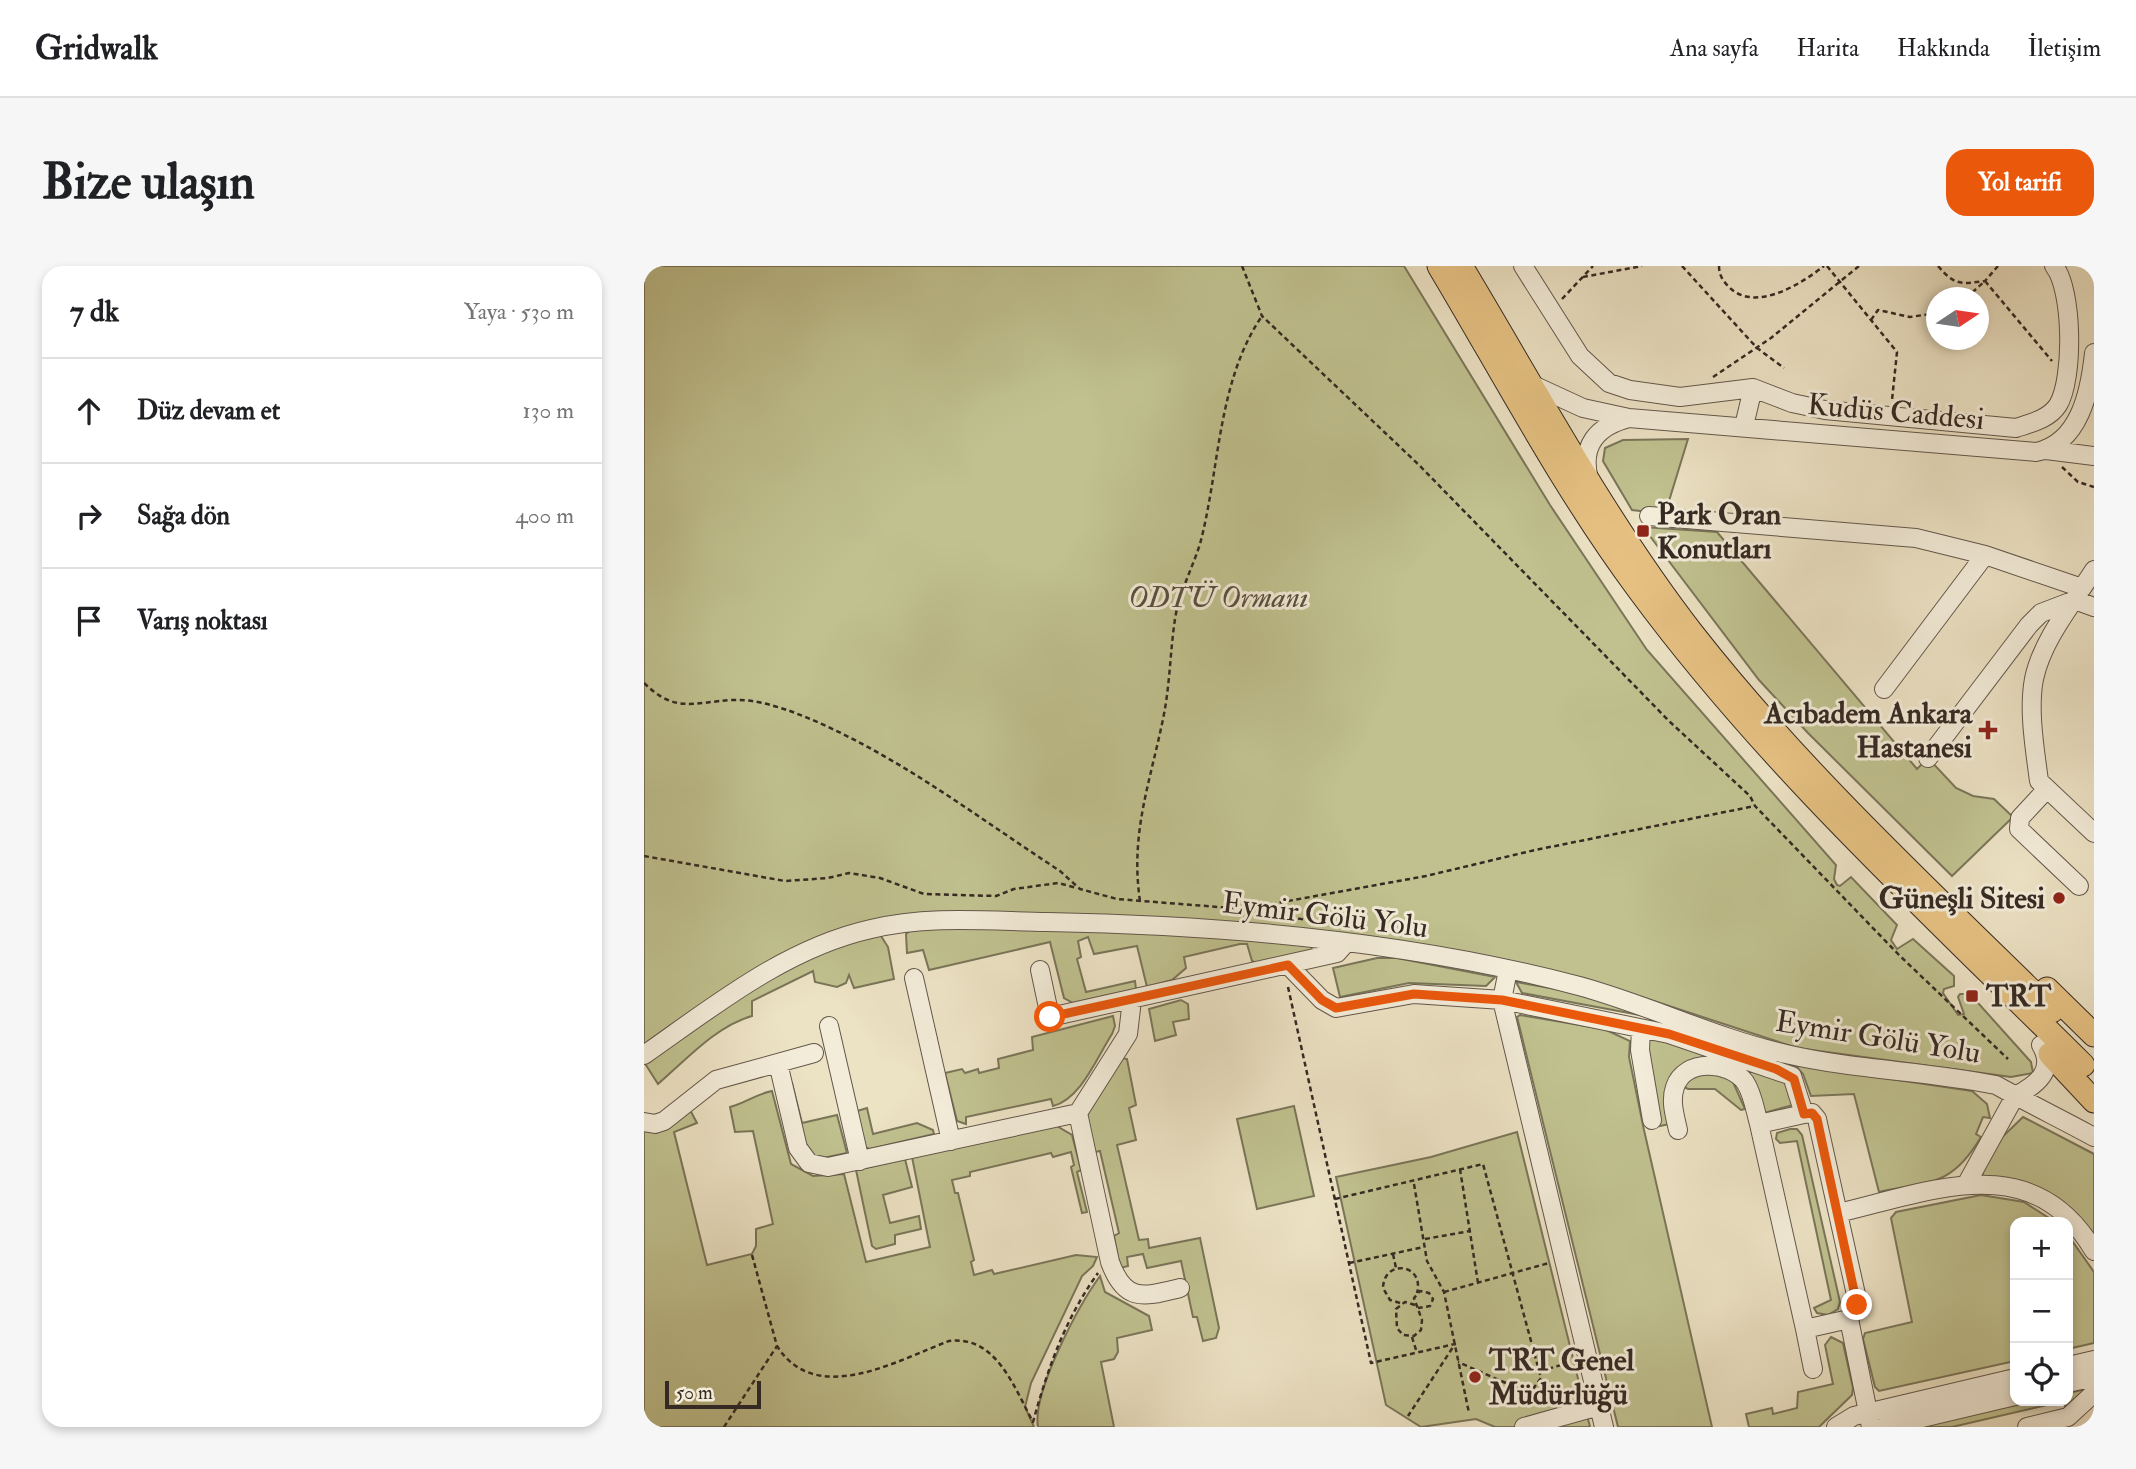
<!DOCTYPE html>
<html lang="tr">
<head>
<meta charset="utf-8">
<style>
	:root { --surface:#fff; --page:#f6f6f6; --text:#202124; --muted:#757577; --line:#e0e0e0; --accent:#ea580c }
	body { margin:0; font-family:"IM FELL Double Pica",serif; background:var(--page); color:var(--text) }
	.controls { position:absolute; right:21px; bottom:21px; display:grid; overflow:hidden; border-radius:14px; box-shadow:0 4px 10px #0003 }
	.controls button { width:63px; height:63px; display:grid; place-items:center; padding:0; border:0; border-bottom:2px solid var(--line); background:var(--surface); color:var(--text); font:35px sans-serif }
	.compass { position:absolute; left:1282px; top:21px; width:63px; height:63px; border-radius:50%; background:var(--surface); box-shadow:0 4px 10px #0003; rotate:77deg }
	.scale { position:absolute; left:21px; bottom:18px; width:96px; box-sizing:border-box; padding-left:7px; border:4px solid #352923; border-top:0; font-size:19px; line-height:24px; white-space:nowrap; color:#352923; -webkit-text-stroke:5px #f3ecd9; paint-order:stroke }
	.stop { position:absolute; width:21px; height:21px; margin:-16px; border:5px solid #ea580c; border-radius:50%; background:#fff }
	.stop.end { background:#ea580c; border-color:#fff; box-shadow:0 2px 7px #0008 }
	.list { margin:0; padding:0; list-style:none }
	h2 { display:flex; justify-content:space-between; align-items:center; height:91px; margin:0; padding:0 28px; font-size:30px }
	h2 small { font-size:23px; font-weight:400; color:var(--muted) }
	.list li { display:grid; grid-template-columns:46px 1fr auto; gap:21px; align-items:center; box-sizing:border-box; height:105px; padding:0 28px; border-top:2px solid var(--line) }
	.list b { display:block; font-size:26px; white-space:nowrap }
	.list em { font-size:23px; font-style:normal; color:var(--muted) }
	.icon { flex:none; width:38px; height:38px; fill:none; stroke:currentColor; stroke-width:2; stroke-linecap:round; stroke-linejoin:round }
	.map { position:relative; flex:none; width:1450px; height:1161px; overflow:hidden; border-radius:21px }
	header { display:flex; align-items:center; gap:42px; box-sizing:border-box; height:98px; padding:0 35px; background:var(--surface); border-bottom:2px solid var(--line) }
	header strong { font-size:33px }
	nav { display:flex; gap:38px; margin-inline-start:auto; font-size:24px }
	.intro { display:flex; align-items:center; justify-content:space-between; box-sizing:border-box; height:168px; padding:0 42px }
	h1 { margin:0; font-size:49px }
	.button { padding:18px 32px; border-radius:21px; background:var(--accent); color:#fff; font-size:24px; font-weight:700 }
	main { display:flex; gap:42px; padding:0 42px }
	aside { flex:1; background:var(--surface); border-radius:21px; box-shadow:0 4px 10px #0003 }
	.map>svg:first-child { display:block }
</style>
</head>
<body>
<header>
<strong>Gridwalk</strong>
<nav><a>Ana sayfa</a><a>Harita</a><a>Hakkında</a><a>İletişim</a></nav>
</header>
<div class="intro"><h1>Bize ulaşın</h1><a class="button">Yol tarifi</a></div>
<main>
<aside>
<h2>7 dk<small>Yaya · 530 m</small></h2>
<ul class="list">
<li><svg class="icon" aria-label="ahead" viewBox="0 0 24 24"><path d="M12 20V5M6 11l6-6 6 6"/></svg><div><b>Düz devam et</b></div><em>130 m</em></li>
<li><svg class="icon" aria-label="right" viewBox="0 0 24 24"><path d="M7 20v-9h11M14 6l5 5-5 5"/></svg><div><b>Sağa dön</b></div><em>400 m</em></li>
<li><svg class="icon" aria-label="arrive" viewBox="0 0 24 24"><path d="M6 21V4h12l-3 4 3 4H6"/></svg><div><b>Varış noktası</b></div></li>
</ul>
</aside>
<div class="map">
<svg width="1450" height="1161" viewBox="0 0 1450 1161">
	<rect width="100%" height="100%" fill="#ece2c4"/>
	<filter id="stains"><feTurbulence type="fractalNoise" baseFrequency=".00286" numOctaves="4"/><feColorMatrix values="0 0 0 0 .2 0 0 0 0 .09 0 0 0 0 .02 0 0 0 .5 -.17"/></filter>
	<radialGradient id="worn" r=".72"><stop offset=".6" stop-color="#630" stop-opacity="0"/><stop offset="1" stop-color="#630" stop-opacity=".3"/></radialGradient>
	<path fill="#c0c18f" stroke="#7a7559" stroke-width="2" d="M0,0h760l146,239 97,145 189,215 -2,14 3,6 3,1 11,-9 46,48 -6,15 6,9 16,-10 41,37v10l-10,3 -1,4 15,22 6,-1 -6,-17 2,-3h10l61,68 2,11 -22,4 -214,-29 -213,-70 -239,-34 -375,-24 -151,26 -175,109z
		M1044,173l-23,75 -33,-4 -29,-49 2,-13 18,-8z
		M999,261l74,5 200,237 11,-11 28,30 17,8 21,3 19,18 -61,59 -144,-143 -49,-53z
		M271,661l215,1 181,18 1,5 -55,12 -5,-2 -5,-17h-7l-56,13 2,11 -14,12 -25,7 -10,-41 -43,8 -6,-17 -10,4 3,16 -4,2 9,33 49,-11 1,8 -63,14 -9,-5 -14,-56 -121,28 -6,-20 -16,3 -1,-19z
		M227,667l10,3 7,11 6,32 -40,9 -5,-13 -3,8 -9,4 -22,-5 -2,-11 -61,30v15c-36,10 -66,44 -94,68l-14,-22c77,-54 137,-97 227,-129z
		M733,692h20l98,19 -9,9 -77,-3 -69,14 -7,-29z
		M872,716l68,12 77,25 -139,-26z
		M537,734l7,4 1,15 -16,3 3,13 -21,6 -6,-32z
		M876,749l84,14 26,12 -1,16 15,73 68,297h-94l-101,-410z
		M469,750l2,10 -3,8c-15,23 -31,65 -59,72l-2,-7 -85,18v7l-9,-3 -12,-48 17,-4 3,4 13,-4 1,4 20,-5 -1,-9 35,-9 -1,-13z
		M1012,770l130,42 7,27 -29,8 -14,-32 -63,-14 -17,57 -10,2 -10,-44 -2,-42z
		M478,792l5,1 9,46 -7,3 7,32 -19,5 22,95 9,-1 1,9 51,-10 19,90 -3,10 -13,3 -6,-24h-4l-12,-56 -34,7 -4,-14 -16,3 1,9 -8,2 -6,-32 5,-3 -19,-82 -5,1 -8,-37z
		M1151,799l177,26 15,13 3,14 -7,-1 -7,17 5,3c-30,50 -49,43 -102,55l-25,-98 -43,2 -8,-22z
		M1070,804l19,12 12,27 -4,1 -26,-21h-27l-6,-3 2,-6z
		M148,817l10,40 35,-8 10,38 -29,6 -13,-8 -18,-67z
		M128,825l19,73 22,12 31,-2 22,88 64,-15 -18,-90 143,-32 17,10 9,35 -4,2 10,40 -5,1 -11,-46 3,-2 -3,-13 -18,5 -2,-4 -81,19v4l-18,4 3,13h3l16,67 -3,2 3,13 18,-5 2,4 82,-19 21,2 -4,9 -11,10 -51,107 -6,24 9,20h-390v-298l44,-23 9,17 -23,9 33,133 45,-11 4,-8v-17l17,-5 -20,-93 -18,1 -5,-25c16,-4 26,-13 42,-16z
		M650,840l20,90 -57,13 -20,-90z
		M223,842l6,26 44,-11 16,7 1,4 -64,15 -9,-3 -7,-34z
		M1379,851l71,37v82l-26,-29 -86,-32 13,-31z
		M1146,863h7l5,6 38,167 -2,7 -10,6 -11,-2 -3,-5 17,-8 -34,-159 -17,2 -4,-4 1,-6z
		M873,866l73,295h-95l-19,-8 -55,8 -35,-22 -50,-228 95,-20z
		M261,893l7,28 -29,8 7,28 29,-7 2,13 -26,6v9l-19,5 -4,-3 -16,-76z
		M1337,929l43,7 31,20h-40v139l-136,30 -4,-4 -12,-48 2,-6 47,-11 -21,-104 5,-6z
		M1424,969l26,37v71l-26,6z
		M456,1010l5,16 44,24 3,14 -35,8 1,14 -4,7 -13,3 13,65h-76c-6,-35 41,-122 62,-151z
		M1187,1071l12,6 10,45 -1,7 -33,32h-70l-3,-13 26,-6 1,6 24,-6 1,-16 35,-8 -8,-39z
		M1442,1123l-19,24 -3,-12 -112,26h-36l117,-26h35v-8z"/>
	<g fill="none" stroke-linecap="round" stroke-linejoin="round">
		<defs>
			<path id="minor" d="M879,0l57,90 29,27 21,7 50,7 73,-9 39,15 33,7 191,18c15,-5 33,-9 42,-23 16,-26 15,-116 -4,-139
				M889,119l50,23 46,10 407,34c44,-9 54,-61 58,-99
				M1100,160l9,-38
				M1402,184l48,6
				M945,213c-9,-33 8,-53 40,-61
				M1005,250l267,22 69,17 97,33
				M1450,304c-21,33 -52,70 -60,109 -6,31 1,71 5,102l55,52
				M1240,423l101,-134
				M1284,492l101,-133 12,-12 34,-13 19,7
				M1402,524l-26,28 -1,11 60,57
				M644,699l34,35 14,8 78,-14 88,6 167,34 123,42 12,38 8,-1 5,6 40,180 -1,9 -7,11 22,108
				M396,704l10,47 287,-64 8,-9
				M864,704l-6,30 102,427
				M270,712l37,163
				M185,760l31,135
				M997,763l-1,21 12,70
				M0,789c70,-49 142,-107 227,-126 57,-14 117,-8 176,-7 174,3 363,19 532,64 70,19 136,52 207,68 69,16 141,17 210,31 32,18 65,34 98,52
				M134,797l20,85 11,15 19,4 250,-54 50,-79 4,-34
				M434,847l32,149c15,41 33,35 70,26
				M1160,848l-45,10 46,205 44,-10
				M0,856l11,2 9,-3 52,-41 98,-27
				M1034,864c-3,-14 -8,-29 -3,-43 10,-29 54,-26 70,-5 8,12 10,28 14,42
				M1323,917l48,-87c22,-11 41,-26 26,-51
				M1194,947c94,-22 195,-66 256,38
				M1161,1063l8,40
				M1424,1100l26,-6
				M1424,1117l26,-6
				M880,1161l75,-21
				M1192,1161l18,-11 161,-38
				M1240,1161l131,-31
				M1383,1161l41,-10 26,-24"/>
			<path id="major" d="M795,0c64,107 126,225 200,324 129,175 290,322 444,475
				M817,0c74,123 143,253 231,367 107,137 236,256 360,378
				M1403,723l47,46
				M1406,788l44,47"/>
		</defs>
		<use href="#minor" stroke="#63574b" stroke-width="20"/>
		<use href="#major" stroke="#352923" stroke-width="25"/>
		<path stroke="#352923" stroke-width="2.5" stroke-dasharray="5 3.5" stroke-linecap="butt" d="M598,0l20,50 157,149 250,256 81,75 5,10 144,149 109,104
			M1038,0l75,82 27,20
			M1075,0c0,8 3,14 9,20 26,28 73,-2 96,-20
			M1183,0l70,86 -5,48
			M1294,0c17,20 23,18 47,15l13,-15
			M939,11l59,-11
			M1322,32l19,-17 67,80
			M918,33l31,-33
			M1227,54l7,-10 32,7 27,-4
			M1069,111l58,-39 88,-72
			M1418,201l16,15 16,5
			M0,417c32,31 49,19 89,17 19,-1 39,5 57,11 97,36 184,104 270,160l20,18 37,10 127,10 182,-33 109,-26 220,-44
			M0,590l141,25 43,-3 21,-5 31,5 44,16 72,2 18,-7 44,-6 19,5
			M496,635c-10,-67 10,-118 23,-182 7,-33 7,-67 12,-100 4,-26 17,-50 25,-75 20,-75 17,-162 62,-228
			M604,643l69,13
			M644,721l83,376 84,-19 -47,72
			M816,903l18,114
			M770,918l13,77 17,31 25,121
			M691,933l148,-35 58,214 -8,11 -9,2 -66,-29
			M781,973l45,-8
			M749,988l3,14
			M108,989l25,91c39,62 121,14 172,-5 47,-6 65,46 84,81 15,-54 32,-103 65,-149
			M705,997l75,-16
			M800,1026l105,-29
			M756,1037l-10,-3 -7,-12c1,-30 42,-24 34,5
			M771,1039l-10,-3 -9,7 1,19 6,7 11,1 7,-6 1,-10 -8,-22 6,-7 9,2 4,6 -3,7 -12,2
			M768,1071l5,16
			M896,1105l32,-9
			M80,1161l53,-81"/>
		<use href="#minor" stroke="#f3ecd9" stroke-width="18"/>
		<use href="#major" stroke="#e6c182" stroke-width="23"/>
	</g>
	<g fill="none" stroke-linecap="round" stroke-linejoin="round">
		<path stroke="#ea580c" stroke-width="9" d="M406,751l238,-52 34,35 14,8 78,-14 88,6 167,34 107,35 18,10 10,35 8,-1 5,6 40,186"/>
	</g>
	<g fill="#8f2418" stroke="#f3ecd9" stroke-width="2.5">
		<rect x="992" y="258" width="14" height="14" rx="3.5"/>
		<path d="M1340.5 453.5h7v7h7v7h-7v7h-7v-7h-7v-7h7z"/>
		<circle cx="1415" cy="632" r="7"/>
		<rect x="1321" y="723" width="14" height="14" rx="3.5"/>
		<circle cx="831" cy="1111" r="7"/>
	</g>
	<g text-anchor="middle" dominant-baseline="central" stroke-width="6" stroke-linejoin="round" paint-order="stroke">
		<g font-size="30" fill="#352923" stroke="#f3ecd9">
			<text transform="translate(1252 146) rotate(5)">Kudüs Caddesi</text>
			<text transform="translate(681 649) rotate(7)">Eymir Gölü Yolu</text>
			<text transform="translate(1234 771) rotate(9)">Eymir Gölü Yolu</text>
		</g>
		<g font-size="30" font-weight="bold" fill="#352923" stroke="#f3ecd9" text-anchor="start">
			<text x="1013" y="248">Park Oran<tspan x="1013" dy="34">Konutları</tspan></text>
			<text x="1328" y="447" text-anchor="end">Acıbadem Ankara<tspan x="1328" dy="34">Hastanesi</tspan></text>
			<text x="1401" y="632" text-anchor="end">Güneşli Sitesi</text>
			<text x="1342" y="730">TRT</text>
			<text x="845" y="1094">TRT Genel<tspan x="845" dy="34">Müdürlüğü</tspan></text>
		</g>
		<g font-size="30" font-style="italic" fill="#584f3e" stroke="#f3ecd9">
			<text x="574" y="331">ODTÜ Ormanı</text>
		</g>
	</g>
	<rect width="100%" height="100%" filter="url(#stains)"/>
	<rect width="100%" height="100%" fill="url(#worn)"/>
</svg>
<div class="controls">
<button>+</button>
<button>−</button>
<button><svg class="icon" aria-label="locate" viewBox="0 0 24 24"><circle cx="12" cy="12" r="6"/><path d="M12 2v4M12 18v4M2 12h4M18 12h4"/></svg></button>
</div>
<svg class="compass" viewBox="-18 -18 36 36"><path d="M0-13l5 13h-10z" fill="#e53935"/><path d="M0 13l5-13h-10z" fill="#757577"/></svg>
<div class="scale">50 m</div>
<div class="stop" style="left:406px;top:751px"></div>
<div class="stop end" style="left:1213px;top:1039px"></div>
</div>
</main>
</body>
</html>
